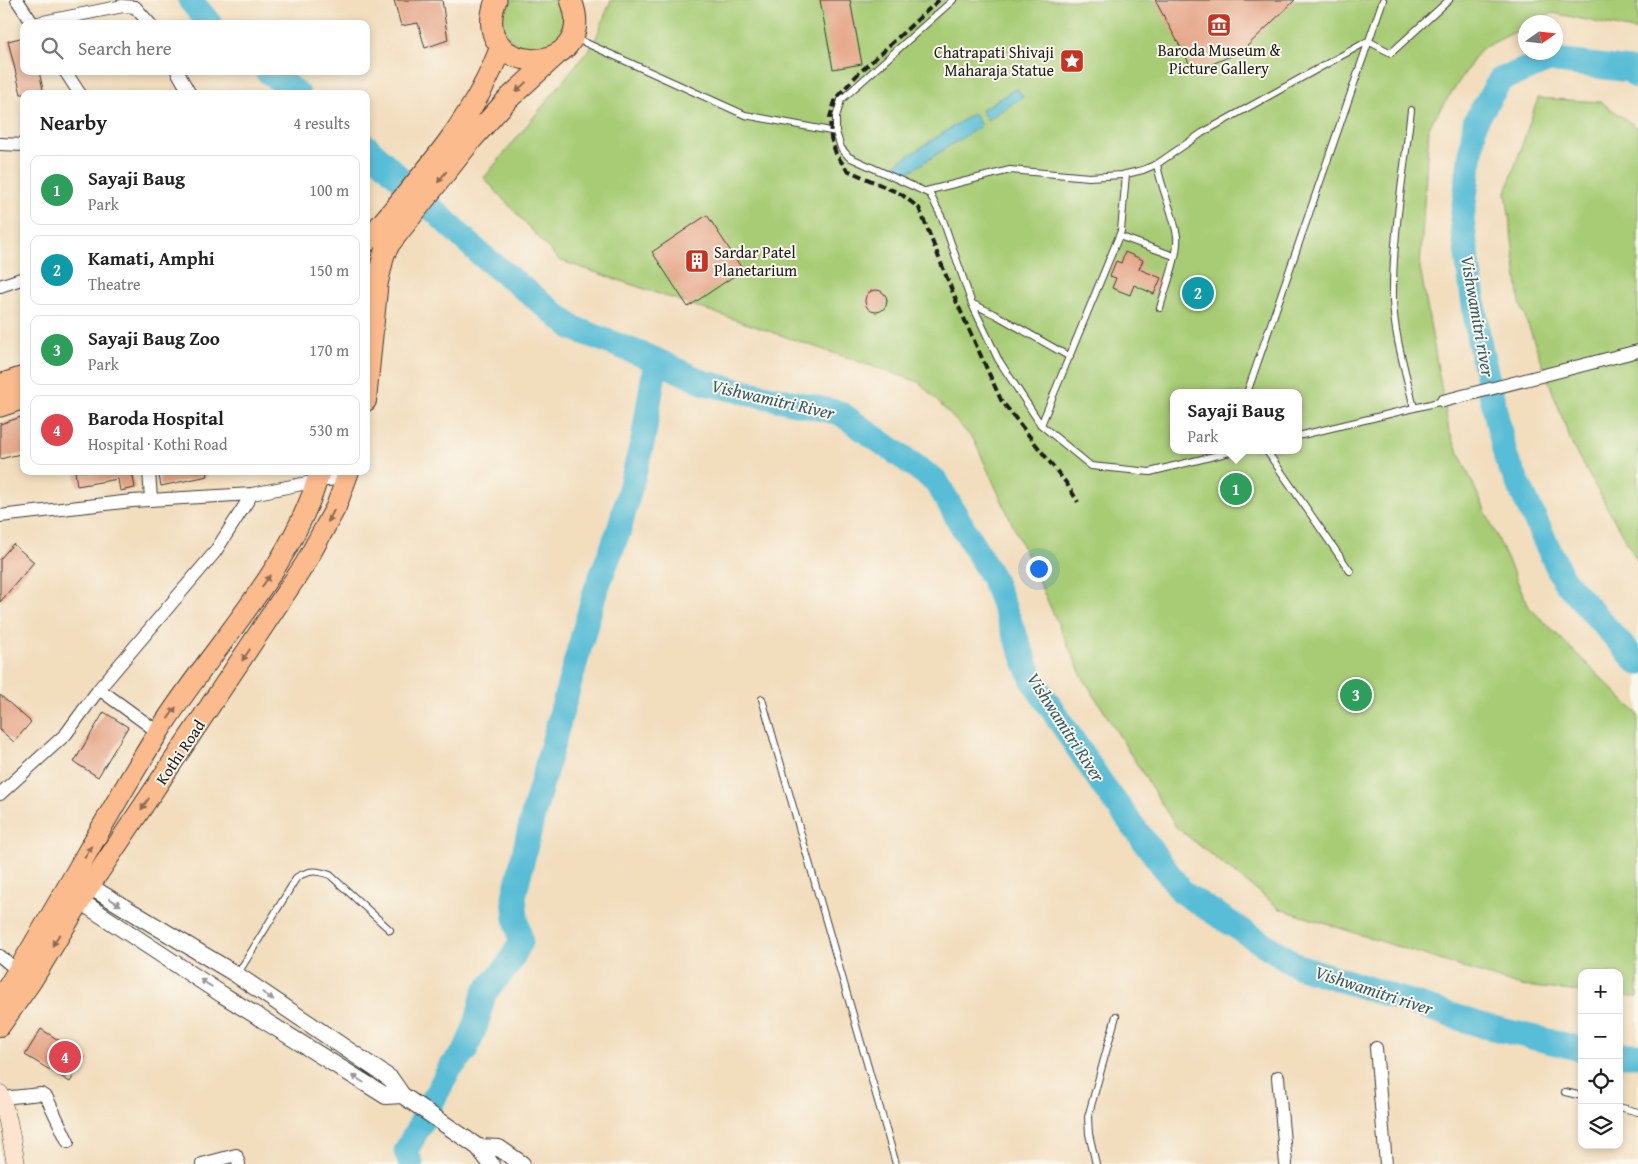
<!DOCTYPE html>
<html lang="en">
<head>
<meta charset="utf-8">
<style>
	:root { --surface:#fff; --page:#f6f6f6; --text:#222; --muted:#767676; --line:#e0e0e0; --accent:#c8321e }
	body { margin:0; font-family:"Gentium Book Plus",serif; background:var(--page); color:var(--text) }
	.controls { position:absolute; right:15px; bottom:15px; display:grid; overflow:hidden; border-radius:10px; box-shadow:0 2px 8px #0003 }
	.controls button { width:45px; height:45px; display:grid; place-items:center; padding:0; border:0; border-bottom:1px solid var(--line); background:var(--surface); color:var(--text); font:25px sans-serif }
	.compass { position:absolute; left:1518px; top:15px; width:45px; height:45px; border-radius:50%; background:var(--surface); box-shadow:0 2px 8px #0003; rotate:76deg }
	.you { position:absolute; left:1038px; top:568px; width:18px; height:18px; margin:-12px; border:4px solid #fff; border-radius:50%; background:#1a73e8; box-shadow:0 0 0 8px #1a73e833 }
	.badge { display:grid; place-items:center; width:32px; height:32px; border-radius:50%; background:var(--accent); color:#fff; font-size:16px; font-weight:700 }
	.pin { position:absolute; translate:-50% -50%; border:2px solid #fff; box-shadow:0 1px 5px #0006 }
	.popup { position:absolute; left:1170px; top:389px; width:132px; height:65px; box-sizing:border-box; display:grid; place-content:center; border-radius:10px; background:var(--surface); filter:drop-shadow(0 1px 4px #0005); font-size:16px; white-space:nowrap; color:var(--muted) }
	.popup b { font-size:19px; color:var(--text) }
	.popup::after { content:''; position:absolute; left:50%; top:100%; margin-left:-10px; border:10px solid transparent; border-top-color:var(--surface) }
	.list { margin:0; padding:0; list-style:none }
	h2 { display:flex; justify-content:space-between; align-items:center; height:65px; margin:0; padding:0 20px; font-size:21px }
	h2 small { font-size:16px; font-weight:400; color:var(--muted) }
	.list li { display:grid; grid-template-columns:32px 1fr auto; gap:15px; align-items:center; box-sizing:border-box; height:70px; margin:0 10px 10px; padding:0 10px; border:1px solid var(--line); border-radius:10px }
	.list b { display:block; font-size:19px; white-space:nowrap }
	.list p { margin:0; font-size:16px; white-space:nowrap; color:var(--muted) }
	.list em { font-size:16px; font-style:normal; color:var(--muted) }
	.icon { flex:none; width:28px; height:28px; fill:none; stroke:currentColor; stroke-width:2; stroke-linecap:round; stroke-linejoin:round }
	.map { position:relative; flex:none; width:1638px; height:1164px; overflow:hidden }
	.search { position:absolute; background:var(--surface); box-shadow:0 2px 8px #0003; left:20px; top:20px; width:350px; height:55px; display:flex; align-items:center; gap:12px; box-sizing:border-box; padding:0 18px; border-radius:10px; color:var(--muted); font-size:19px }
	.panel { position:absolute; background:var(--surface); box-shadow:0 2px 8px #0003; left:20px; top:90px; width:350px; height:385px; border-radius:10px }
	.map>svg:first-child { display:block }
</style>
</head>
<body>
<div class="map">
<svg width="1638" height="1164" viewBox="0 0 1638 1164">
	<rect width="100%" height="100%" fill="#fbf7ec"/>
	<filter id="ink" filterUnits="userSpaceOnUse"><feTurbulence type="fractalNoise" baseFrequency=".02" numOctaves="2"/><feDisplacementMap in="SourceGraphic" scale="10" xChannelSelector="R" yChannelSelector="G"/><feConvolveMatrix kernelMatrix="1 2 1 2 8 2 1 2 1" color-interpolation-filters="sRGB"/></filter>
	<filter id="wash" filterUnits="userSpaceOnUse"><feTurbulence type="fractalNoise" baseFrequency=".0096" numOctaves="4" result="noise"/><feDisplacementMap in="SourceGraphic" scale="20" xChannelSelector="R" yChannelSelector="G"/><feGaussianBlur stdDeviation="1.12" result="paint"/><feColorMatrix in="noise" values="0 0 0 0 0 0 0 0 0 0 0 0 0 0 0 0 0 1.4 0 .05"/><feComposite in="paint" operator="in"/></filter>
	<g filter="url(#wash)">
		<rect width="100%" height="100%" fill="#f2ddbd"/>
		<path fill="#a7cc75" stroke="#627448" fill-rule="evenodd" d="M511,0h45c6,9 10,18 6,29 -15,46 -83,9 -51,-29z
			M611,0h1027v31l-85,-18 -18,9h-9l-1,5 -44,22 -52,77 -9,141 29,164 80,176 109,107v283l-19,-1v-23h-37v19l-61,-6 -241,-77 -104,-82 -94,-151 -108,-236 -55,-58 -360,-122 -75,-82 110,-135zM1174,393h124v57h-124z
			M1538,98l63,4 37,26v434l-65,-115 -53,-144 -14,-111z"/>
		<path fill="#58bdd6" stroke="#3a6c79" d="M1017,88l6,9 -36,23 -6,-10z
			M974,113l7,13 -72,46 -4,1 -11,-8z"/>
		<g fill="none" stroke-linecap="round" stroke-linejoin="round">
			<path stroke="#58bdd6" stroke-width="25" d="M190,0l20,24
				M267,71l31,23
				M1638,77l-9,-7 -80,-10 -49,20 -25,42 -13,98 17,121 27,117 57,121 75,84
				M366,146l114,108 93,74 83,32 49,23 135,30 96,68 57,98 40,102 71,106 79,106 115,73 186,60 98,23
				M1619,1055h19
				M411,1164l-5,-13 44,-83 15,-16 12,-30 7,-29 23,-26 14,-25 -5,-24 -2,-21 19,-82 62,-223 24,-62 24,-90 13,-80"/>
		</g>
		<g id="blocks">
			<path fill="#e5a587" d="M394,0h48l6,40 -23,8 -7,-25 -17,3z
				M820,0h30l12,64 -29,5z
				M1155,0h140l-53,51 -48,21z
				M24,37v34h15l5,23h-23l-13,-53z
				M707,215l36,55 -55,37 -36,-55z
				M1125,252l18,8 -4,9 22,9 -7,16 -20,-9 -4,10 -18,-7 4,-10 -6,-2 6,-15 5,2z
				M865 301a11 11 0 1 1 22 0a11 11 0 1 1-22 0Z
				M24,416v37l-24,6v-35z
				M75,471h57l3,17 -15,3 -2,-12 -41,7z
				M158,471h49l1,5 -47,10z
				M13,544l21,18 -34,40v-43z
				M0,695l31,27 -17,20 -14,-12z
				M104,712l24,15 -30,50 -24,-15z
				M41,1029l44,28 -15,25 -45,-27z"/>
		</g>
	</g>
	<g filter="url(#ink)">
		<use href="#blocks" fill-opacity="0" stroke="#3c3934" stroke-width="1"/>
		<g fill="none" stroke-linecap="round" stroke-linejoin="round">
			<defs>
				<path id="service" d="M575,38l170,77 91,17 5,16 8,9 81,37 13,26 29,84 26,55 43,66 50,41 59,6 88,-22
					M1411,110c-7,63 -19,127 -18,190 1,36 13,73 21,108
					M836,132v-15l5,-17 112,-100
					M926,191l84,-21 79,7 33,-2 21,-5 14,-6
					M1119,236l55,20
					M973,304l23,11 74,42
					M1160,308c5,-19 19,-53 17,-72 -4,-25 -16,-47 -20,-72l45,-31 166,-92 23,12 58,-53
					M1247,393l136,-393
					M1041,425l80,-194 5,-57
					M1298,436l145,-35
					M1266,450l84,121
					M762,699l134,465
					M237,975l60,-98c13,-7 19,-7 33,-2l60,55
					M1565,1092l17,4
					M1619,1107l19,5
					M1096,1164l-7,-30 -1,-17 28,-101"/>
				<path id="minor" d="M17,0l16,24
					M33,24l90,-18 12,1 15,17
					M65,71l15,23
					M177,71l13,23
					M0,144l24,1
					M0,286l24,-8
					M1443,401l195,-50
					M149,471l2,28
					M0,516l132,-15 120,-7 65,-13 30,-3
					M99,689l116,-137 37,-58
					M0,794l66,-60 33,-45 59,43
					M0,956l18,15
					M1376,1048l10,116
					M1278,1077l8,87
					M2,1098l39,-4 6,4 21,44
					M202,1164l34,-9 3,9"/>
				<path id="tertiary" d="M79,880l158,95 154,104 11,16 76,52 13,17
					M71,895l152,100 163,101 16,-1
					M478,1147l21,1 23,16"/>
				<path id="secondary" d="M0,1094l8,27 8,43"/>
				<path id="primary" d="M366,401l12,-121
					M0,999c56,-87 103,-179 158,-266 54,-87 133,-161 162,-262
					M0,1026l31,-44 58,-95 216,-323 31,-57 13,-36"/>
				<path id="trunk" d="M496,0c-30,80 106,79 75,0
					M366,242c50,-59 109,-122 135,-196
					M366,283l12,-3 6,-26 6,-11 82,-104 36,-40 49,-45
					M0,385l24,-8
					M0,406l24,-8"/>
			</defs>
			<use href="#service" stroke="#3c3934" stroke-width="8"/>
			<use href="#minor" stroke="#3c3934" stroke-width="14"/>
			<use href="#tertiary" stroke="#3c3934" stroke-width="18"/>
			<use href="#secondary" stroke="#3c3934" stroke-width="19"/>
			<use href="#primary" stroke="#3c3934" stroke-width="22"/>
			<use href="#trunk" stroke="#3c3934" stroke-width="23"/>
			<use href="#service" stroke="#fff" stroke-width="6"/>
			<use href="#minor" stroke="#fff" stroke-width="12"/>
			<use href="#tertiary" stroke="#fff" stroke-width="16"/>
			<use href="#secondary" stroke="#fde4d1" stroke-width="18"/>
			<use href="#primary" stroke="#fbbb8d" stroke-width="20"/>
			<use href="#trunk" stroke="#fbbb8d" stroke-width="21"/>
			<path stroke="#1c1c1c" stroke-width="4" stroke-dasharray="8 4" stroke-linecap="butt" d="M939,0l-81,74 -22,24 -6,19 1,21 5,16 11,16 54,24 18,14 38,95 44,97 66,84 11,18"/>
		</g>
		<defs><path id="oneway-solid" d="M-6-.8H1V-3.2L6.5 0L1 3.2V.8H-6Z" transform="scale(1.25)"/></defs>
		<g fill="#8c6c54">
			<use href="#oneway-solid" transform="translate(521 87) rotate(137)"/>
			<use href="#oneway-solid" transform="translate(442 177) rotate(128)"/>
			<use href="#oneway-solid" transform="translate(331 516) rotate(117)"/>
			<use href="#oneway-solid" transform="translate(266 581) rotate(-55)"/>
			<use href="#oneway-solid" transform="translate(246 655) rotate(124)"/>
			<use href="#oneway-solid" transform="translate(172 713) rotate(-55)"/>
			<use href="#oneway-solid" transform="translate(145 804) rotate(124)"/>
			<use href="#oneway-solid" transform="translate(88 852) rotate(-60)"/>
			<use href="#oneway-solid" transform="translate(56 940) rotate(121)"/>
		</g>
		<g fill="#999">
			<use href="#oneway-solid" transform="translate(115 902) rotate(31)"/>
			<use href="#oneway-solid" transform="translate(206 983) rotate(-147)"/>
			<use href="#oneway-solid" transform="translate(268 996) rotate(34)"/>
			<use href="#oneway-solid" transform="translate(358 1079) rotate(-148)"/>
		</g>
	</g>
	<defs>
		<symbol id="museum-square" viewBox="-11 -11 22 22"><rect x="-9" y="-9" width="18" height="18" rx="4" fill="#c8321e" stroke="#fbf7ec"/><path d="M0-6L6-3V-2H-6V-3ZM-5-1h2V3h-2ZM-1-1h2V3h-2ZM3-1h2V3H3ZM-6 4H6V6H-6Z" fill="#fff"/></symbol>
		<symbol id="sight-square" viewBox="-11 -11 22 22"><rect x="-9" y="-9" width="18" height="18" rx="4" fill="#c8321e" stroke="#fbf7ec"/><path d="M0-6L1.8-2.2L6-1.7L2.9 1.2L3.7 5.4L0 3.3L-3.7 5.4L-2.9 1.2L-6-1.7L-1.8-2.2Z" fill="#fff"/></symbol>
		<symbol id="building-square" viewBox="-11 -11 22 22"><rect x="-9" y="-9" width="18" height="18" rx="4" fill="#c8321e" stroke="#fbf7ec"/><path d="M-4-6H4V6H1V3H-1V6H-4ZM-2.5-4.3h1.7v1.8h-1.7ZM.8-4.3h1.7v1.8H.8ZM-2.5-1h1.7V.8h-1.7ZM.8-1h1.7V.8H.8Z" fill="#fff"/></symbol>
	</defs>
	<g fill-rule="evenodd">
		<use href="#museum-square" x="1205" y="11" width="28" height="28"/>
		<use href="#sight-square" x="1058" y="47" width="28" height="28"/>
		<use href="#building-square" x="683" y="247" width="28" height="28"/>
	</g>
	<g text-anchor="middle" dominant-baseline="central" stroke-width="4" stroke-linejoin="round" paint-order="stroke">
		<g font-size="16" fill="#1c1c1c" stroke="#fbf7ec">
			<text x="1219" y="50">Baroda Museum &amp;<tspan x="1219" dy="18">Picture Gallery</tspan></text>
			<text x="1054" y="52" text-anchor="end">Chatrapati Shivaji<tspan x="1054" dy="18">Maharaja Statue</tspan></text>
			<text x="714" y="252" text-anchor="start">Sardar Patel<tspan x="714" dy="18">Planetarium</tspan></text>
		</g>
		<g font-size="16" fill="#1c1c1c" stroke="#fbf7ec">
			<text transform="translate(180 752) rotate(-56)">Kothi Road</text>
		</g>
		<g font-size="18" font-style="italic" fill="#345c66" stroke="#fbf7ec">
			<text transform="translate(1478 316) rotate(80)">Vishwamitri river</text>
			<text transform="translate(773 399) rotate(13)">Vishwamitri River</text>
			<text transform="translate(1066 727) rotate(57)">Vishwamitri River</text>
			<text transform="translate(1374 990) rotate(18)">Vishwamitri river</text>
		</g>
	</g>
</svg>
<div class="controls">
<button>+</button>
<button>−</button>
<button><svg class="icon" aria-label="locate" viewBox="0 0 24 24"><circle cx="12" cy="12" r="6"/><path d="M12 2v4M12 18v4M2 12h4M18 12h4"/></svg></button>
<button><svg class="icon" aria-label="layers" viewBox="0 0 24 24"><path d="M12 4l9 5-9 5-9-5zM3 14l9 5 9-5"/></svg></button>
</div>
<svg class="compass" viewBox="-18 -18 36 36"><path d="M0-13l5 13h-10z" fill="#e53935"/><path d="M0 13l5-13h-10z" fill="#767676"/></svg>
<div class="you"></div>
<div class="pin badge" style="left:1236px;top:489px;background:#2e9e5b">1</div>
<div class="popup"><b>Sayaji Baug</b>Park</div>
<div class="pin badge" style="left:1198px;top:293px;background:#0f9aa8">2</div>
<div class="pin badge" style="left:1356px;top:695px;background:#2e9e5b">3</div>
<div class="pin badge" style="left:65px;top:1057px;background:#e0444e">4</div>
<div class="search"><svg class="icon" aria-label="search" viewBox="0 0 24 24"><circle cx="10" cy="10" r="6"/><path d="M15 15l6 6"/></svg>Search here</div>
<section class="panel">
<h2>Nearby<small>4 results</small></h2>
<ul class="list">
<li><span class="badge" style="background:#2e9e5b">1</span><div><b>Sayaji Baug</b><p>Park</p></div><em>100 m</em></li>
<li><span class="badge" style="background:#0f9aa8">2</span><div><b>Kamati, Amphi</b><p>Theatre</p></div><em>150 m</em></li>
<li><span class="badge" style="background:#2e9e5b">3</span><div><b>Sayaji Baug Zoo</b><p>Park</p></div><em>170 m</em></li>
<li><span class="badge" style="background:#e0444e">4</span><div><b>Baroda Hospital</b><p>Hospital · Kothi Road</p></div><em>530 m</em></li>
</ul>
</section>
</div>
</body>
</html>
